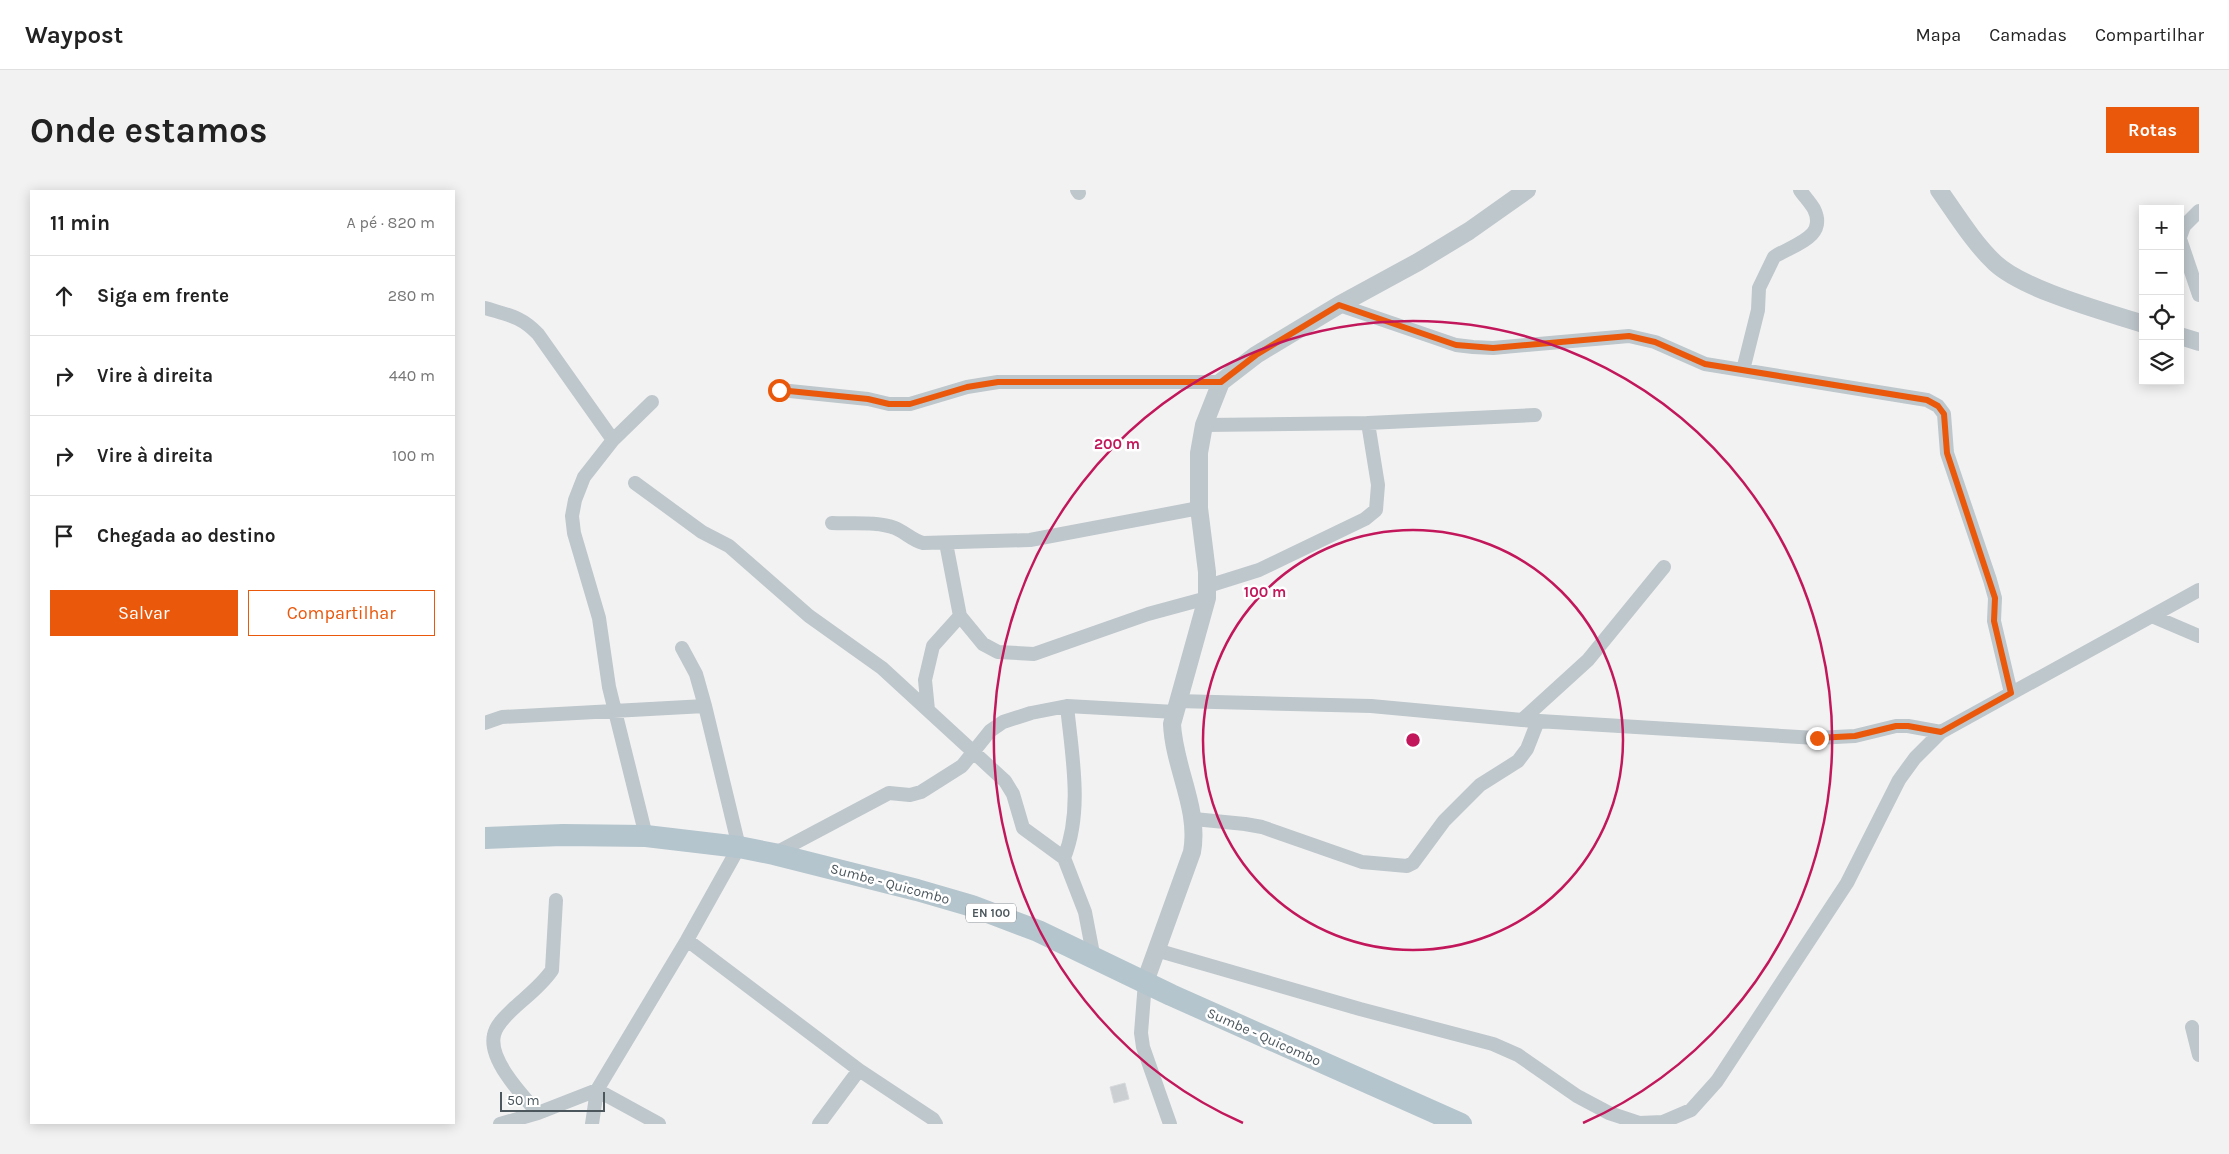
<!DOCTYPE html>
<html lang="pt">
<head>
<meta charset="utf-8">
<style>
	:root { --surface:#fff; --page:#f2f2f2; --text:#222; --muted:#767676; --line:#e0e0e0; --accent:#ea580c }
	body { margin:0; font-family:Karla,sans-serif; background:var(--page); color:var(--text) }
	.controls { position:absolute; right:15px; top:15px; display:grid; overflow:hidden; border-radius:0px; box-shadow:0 2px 12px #0003 }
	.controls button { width:45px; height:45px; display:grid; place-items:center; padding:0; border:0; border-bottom:1px solid var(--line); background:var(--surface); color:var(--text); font:25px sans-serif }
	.scale { position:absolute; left:15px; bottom:12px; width:105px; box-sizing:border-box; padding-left:5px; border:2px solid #4b575d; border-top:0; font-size:14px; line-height:18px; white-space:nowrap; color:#4b575d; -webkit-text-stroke:4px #fff; paint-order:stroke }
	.stop { position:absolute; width:15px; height:15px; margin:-11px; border:4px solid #ea580c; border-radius:50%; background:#fff }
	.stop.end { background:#ea580c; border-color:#fff; box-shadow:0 1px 5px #0008 }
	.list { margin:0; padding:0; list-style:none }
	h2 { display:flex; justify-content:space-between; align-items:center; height:65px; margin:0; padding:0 20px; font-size:21px }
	h2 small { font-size:16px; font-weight:400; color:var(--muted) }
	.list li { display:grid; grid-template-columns:32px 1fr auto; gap:15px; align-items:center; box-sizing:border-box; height:80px; padding:0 20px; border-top:1px solid var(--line) }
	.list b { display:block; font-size:19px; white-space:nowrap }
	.list em { font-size:16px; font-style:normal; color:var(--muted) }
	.actions { display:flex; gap:10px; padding:15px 20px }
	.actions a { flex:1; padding:11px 0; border:1px solid var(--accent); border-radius:0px; text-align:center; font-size:18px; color:var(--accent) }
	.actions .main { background:var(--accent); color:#fff }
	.icon { flex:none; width:28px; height:28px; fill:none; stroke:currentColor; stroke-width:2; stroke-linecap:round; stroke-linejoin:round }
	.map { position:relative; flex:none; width:1714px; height:934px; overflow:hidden; border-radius:0px }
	header { display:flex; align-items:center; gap:30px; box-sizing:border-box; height:70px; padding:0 25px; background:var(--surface); border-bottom:1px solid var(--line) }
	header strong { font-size:24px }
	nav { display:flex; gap:28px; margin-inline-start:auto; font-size:18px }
	.intro { display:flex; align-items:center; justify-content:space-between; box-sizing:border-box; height:120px; padding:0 30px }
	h1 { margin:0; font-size:35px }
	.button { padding:12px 22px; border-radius:0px; background:var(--accent); color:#fff; font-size:18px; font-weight:700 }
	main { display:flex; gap:30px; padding:0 30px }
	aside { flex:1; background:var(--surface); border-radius:0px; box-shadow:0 2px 12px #0003 }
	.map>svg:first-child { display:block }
</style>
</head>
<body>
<header>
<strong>Waypost</strong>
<nav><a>Mapa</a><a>Camadas</a><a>Compartilhar</a></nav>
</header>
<div class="intro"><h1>Onde estamos</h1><a class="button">Rotas</a></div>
<main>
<aside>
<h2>11 min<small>A pé · 820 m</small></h2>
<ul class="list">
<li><svg class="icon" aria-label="ahead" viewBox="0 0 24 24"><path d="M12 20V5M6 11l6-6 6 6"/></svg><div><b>Siga em frente</b></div><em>280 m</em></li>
<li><svg class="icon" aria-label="right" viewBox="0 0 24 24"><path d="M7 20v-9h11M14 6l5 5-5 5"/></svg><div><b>Vire à direita</b></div><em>440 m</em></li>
<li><svg class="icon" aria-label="right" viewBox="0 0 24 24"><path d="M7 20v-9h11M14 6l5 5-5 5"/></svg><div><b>Vire à direita</b></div><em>100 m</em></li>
<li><svg class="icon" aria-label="arrive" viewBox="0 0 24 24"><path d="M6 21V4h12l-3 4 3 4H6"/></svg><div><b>Chegada ao destino</b></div></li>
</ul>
<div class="actions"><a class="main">Salvar</a><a>Compartilhar</a></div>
</aside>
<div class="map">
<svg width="1714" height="934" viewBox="0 0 1714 934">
	<rect width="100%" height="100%" fill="#f3f2f2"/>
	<path fill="#cccfd2" stroke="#d6d9dc" d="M640,893l4,16 -15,4 -4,-16z"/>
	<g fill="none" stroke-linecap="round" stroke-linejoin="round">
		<path stroke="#bec7cc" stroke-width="14" d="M592,0l2,3
			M1695,47l4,-11 15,-15
			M1695,49l19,56
			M854,115l117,40 17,2 20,1 136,-12 26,6 50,22 222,36 11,6 6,8 3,39 43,127 5,18 -1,23 17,72
			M0,118c23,7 36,8 53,26l75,106
			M1258,180l15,-60 1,-22 15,-31c18,-12 54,-19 40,-48 -4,-7 -10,-13 -14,-19
			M295,200l88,9 21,5h21l57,-17 31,-5h223
			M719,235l164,-2 167,-8
			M150,293l67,49 27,14 80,70 73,52 123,113 8,13 10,34 41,30 21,54 9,47
			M347,333c20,1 45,-2 63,5 10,4 17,12 28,15l107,-3 169,-32
			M461,353l14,73 23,28 15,8 36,2 114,-40 59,-16
			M723,396l51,-16 106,-51 11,-9 2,-25 -10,-62
			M1667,426l47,20
			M692,511l194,5 151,14 294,18 39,-2 41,-10h12l33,6
			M443,520l-3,-30 8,-34 27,-30
			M1037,530l66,-60 76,-93
			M0,533l17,-6 203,-11
			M709,629l51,5 17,3 100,35 45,4 6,-3 31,-42 36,-36 38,-24 9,-12 11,-28
			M161,646l-37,-149 -10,-69 -25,-85 -2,-17 3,-16 9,-23 29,-37 39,-38
			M289,664l115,-61 21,2 11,-3 41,-26 28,-35 13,-9 28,-9 36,-7 108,6
			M579,668c19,-47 8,-102 3,-152
			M202,750l172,130 74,49 3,5
			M671,760l204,59 133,35 25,11 59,41 32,17 30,10 24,-1 28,-12 26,-29 130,-198 52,-103 16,-22 26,-26 258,-142
			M660,792l-4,51 2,14 27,77
			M1707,837l7,28
			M53,923c-15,-17 -50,-53 -44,-78 2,-11 13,-20 20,-27 13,-12 28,-23 38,-38l4,-70
			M15,934l38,-11 59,-23 62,34
			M107,934l5,-34 90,-150 52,-93 -34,-141 -9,-32 -14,-26
			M334,934l40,-54"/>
		<path stroke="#bec7cc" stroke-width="18" d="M1454,0c17,24 34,52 56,73 29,27 108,48 148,61
			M1695,146l19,6
			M660,792l47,-130c8,-43 -18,-84 -20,-128l35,-126v-26l-8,-64v-55l5,-28 17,-43 35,-27 83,-50 79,-43 51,-31 58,-41"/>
		<path stroke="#b4c5cd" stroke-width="22" d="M0,648l78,-3 83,1 93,11 35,7 143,36 55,16 66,25 133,64 290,129"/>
	</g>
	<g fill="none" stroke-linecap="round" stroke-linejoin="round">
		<path stroke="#ea580c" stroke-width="6" d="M294,200l89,9 21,5h21l57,-17 31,-5h223l35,-27 83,-50 117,40 37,3 136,-12 26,6 50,22 222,36 11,6 6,8 3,39 48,145 -1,23 17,72 -70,39 -33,-6h-12l-41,10 -38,2"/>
	</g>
	<g fill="none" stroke="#c2185b" stroke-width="2.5">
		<circle cx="928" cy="550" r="210"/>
		<path d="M758 933A419 419 0 1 1 1098 933"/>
	</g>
	<g text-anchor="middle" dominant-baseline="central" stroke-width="5" stroke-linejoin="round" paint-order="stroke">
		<rect fill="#fff" stroke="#81898e" stroke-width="1" x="481" y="713.5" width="50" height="19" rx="4"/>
		<g font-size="12" font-weight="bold" fill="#4b575d">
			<text x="506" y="723">EN 100</text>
		</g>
		<g font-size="14" fill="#4b575d" stroke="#fff">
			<text transform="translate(405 694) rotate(15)">Sumbe - Quicombo</text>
			<text transform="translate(779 847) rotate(24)">Sumbe - Quicombo</text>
		</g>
	</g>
	<circle cx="928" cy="550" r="8" fill="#c2185b" stroke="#fff" stroke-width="2.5"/>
	<g font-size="15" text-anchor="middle" font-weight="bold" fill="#c2185b" stroke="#fff" stroke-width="5" stroke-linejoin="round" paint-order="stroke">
		<text x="632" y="259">200 m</text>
		<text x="780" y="407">100 m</text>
	</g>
</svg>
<div class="controls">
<button>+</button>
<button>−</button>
<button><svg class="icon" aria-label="locate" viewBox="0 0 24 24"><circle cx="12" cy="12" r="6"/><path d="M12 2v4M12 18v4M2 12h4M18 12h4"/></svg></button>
<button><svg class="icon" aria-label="layers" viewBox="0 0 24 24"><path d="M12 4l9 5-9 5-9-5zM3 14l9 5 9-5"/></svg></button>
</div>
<div class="scale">50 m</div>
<div class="stop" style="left:294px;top:200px"></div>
<div class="stop end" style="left:1332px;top:548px"></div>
</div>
</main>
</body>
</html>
